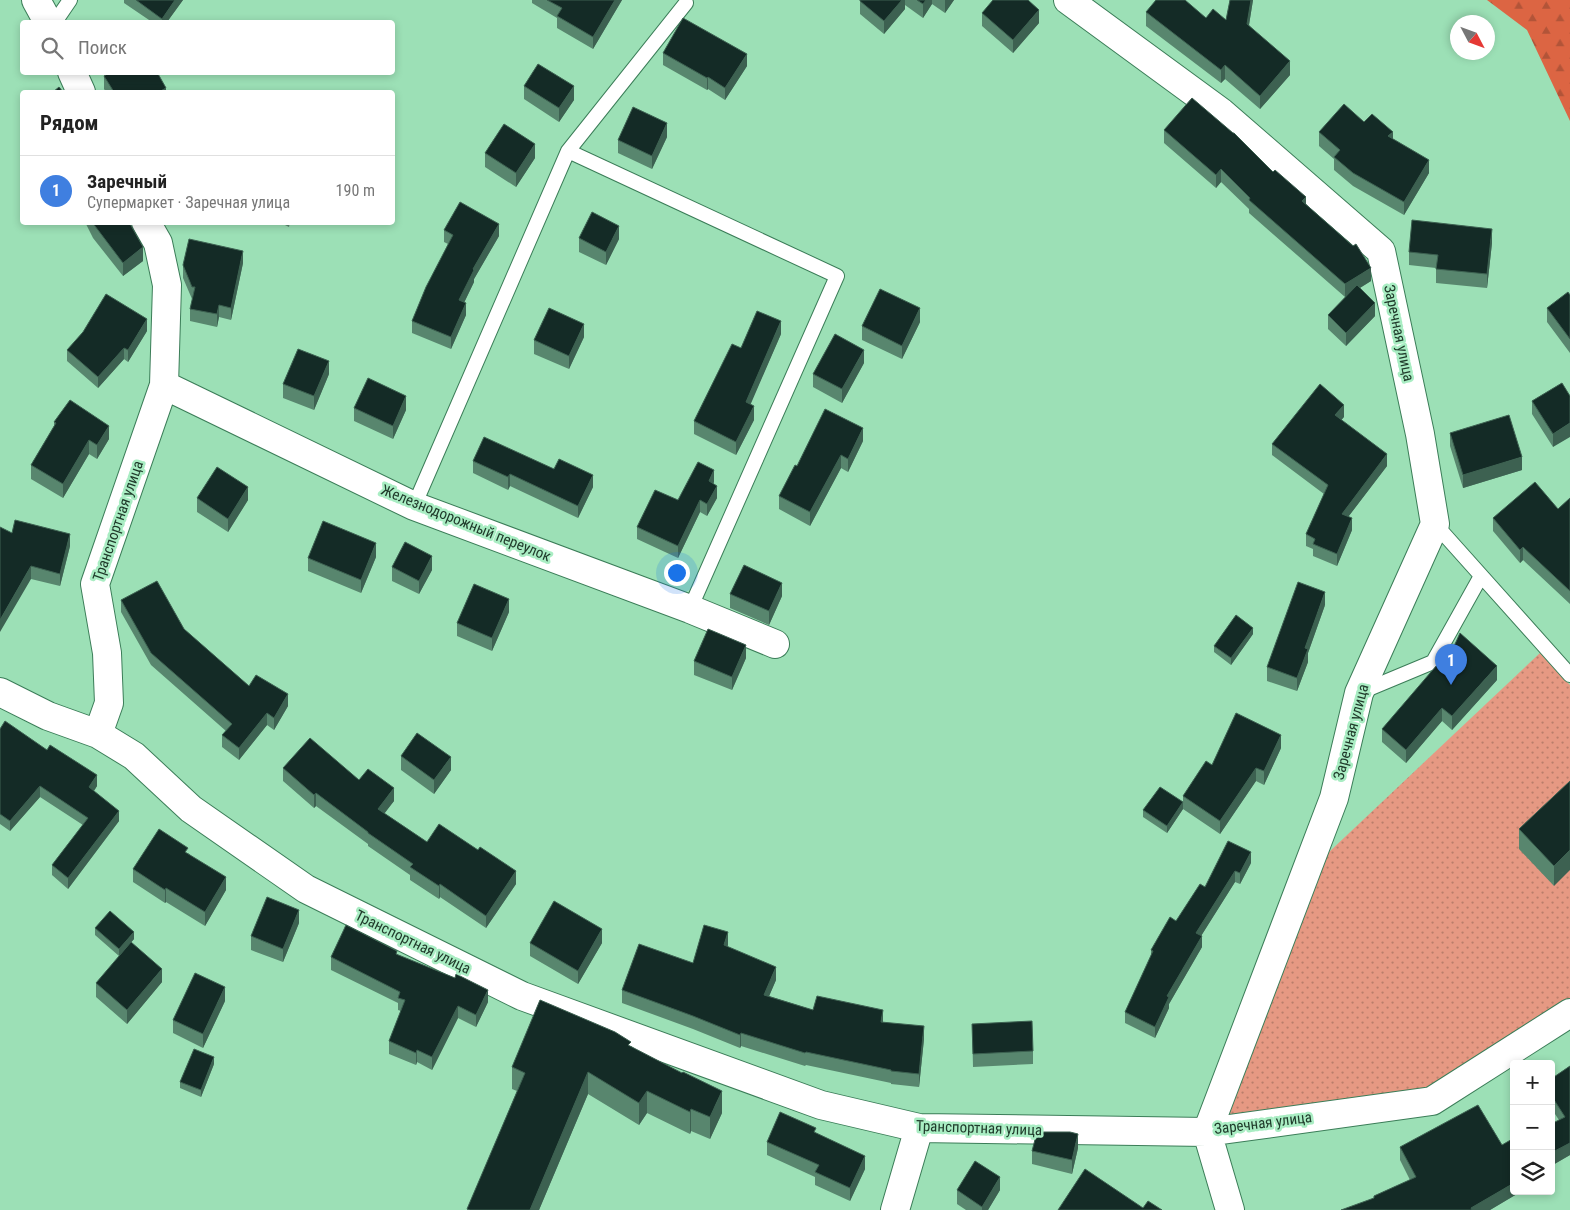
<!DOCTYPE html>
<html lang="ru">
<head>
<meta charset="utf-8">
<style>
	:root { --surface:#fff; --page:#f2f2f2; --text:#222; --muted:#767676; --line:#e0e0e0; --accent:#1a73e8 }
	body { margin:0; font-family:"Roboto Condensed",sans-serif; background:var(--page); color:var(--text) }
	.controls { position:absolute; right:15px; bottom:15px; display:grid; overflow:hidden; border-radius:5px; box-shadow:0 2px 8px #0003 }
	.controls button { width:45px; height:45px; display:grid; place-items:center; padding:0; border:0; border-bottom:1px solid var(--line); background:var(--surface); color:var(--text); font:25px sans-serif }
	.compass { position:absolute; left:1450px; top:15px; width:45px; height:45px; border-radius:50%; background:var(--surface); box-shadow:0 2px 8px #0003; rotate:131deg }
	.you { position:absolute; left:676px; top:572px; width:18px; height:18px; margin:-12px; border:4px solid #fff; border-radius:50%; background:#1a73e8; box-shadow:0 0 0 8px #1a73e833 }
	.badge { display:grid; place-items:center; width:32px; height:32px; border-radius:50%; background:var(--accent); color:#fff; font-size:16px; font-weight:700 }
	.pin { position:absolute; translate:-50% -41px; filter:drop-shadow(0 1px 2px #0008) }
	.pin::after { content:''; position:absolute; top:26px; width:18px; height:15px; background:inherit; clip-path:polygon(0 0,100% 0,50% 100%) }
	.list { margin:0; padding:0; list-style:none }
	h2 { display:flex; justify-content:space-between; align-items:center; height:65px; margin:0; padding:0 20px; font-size:21px }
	h2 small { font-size:16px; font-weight:400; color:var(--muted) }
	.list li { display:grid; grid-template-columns:32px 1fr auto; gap:15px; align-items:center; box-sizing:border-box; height:70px; padding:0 20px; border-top:1px solid var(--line) }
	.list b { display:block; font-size:19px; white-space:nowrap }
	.list p { margin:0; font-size:16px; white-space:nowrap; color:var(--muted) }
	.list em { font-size:16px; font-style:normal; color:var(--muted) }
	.icon { flex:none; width:28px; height:28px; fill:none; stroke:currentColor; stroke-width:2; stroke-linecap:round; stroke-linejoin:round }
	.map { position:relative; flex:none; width:1570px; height:1210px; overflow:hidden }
	.search { position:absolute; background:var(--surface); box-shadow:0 2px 8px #0003; left:20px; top:20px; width:375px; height:55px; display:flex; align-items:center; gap:12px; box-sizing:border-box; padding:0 18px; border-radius:5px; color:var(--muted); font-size:19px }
	.panel { position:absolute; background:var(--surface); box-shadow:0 2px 8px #0003; left:20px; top:90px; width:375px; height:135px; border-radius:5px }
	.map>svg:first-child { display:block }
</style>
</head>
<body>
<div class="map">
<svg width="1570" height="1210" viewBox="0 0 1570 1210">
	<defs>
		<pattern id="forest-firs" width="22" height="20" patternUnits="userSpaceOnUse" patternTransform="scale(1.25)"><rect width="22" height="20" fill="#dc6543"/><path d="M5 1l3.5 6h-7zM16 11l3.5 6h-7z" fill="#b25438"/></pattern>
		<pattern id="park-dots" width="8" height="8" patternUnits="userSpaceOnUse" patternTransform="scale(1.25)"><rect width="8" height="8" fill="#e69983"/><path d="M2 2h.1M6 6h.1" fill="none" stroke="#ba7e6b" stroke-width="1.8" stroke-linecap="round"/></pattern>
	</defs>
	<rect width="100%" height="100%" fill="#9ce0b6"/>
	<path fill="url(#forest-firs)" d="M1487,0h83v121l-43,-91z"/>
	<path fill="url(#park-dots)" d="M1540,653l30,32v323l-143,89 -207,26 108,-270z"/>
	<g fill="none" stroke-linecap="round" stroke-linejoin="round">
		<defs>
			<path id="lane" d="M55,22l15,-22
				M568,151l269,125 -147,333
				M414,506l154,-355 118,-148
				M1435,524l135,151
				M1361,692l72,-30 48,-86"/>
			<path id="street" d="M36,0l12,22
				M1068,0l153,112 160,139 39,183 15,90 -76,169 -25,105 -127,334 225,-31 138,-88
				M72,72l9,20
				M164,385l250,121 276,103 85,35
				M0,692l48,24 50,18 36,22 57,53 115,80 216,107 299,109 98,23 288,4 23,78
				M98,734l11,-31 -2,-50 -12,-69 69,-199 3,-100 -9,-42 -12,-21
				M895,1210l24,-82"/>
		</defs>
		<use href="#lane" stroke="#3b7d58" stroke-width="16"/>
		<use href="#street" stroke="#3b7d58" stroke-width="30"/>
		<use href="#lane" stroke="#fff" stroke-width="14"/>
		<use href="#street" stroke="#fff" stroke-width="28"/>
	</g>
	<path fill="#58866e" d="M124,0h59l-16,22h-15l-28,-19z
		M532,0h90l-29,49 -36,-21v-10l-25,-15z
		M860,0h94l-9,13 -13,-9 -9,14 -18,-13v4l-21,25 -24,-20z
		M1230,0h23l-4,25 41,50 -30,34 -35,-30 -4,4 -75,-57v-14l80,8z
		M982,13l57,10 -26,30 -31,-27z
		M663,53l84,13 -22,34 -17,-11 -1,1 -44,-25z
		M104,76l62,16h-60l-2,-3z
		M524,86l50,14 -15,22 -35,-23z
		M1364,122l29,17 36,34 -25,42 -51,-29 -19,-16v-11l-15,-13v-14z
		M1164,130l142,74 65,77 -11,7 15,28 -29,30 -18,-17v-14l19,-19 -2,1 -96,-84v-4l-28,-27 -5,6 -52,-45z
		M667,137l-15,32 -34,-16v-13z
		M485,153l50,5 -19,29 -31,-20z
		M85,222h44l14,39 -20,15 -30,-38z
		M279,222h11l-1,5z
		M444,230l55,6 -25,43v3l-10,21 2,12 -15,34 -39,-16v-12l36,-77 -4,-2z
		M579,238l40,1 -13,26 -27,-13z
		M1492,243l-5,45 -51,-5v-15l-27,-3v-13z
		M243,263l-12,57 -12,-3 -2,10 -27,-6v-12l3,-10h-1l-9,-21v-13z
		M1570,295v58l-23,-31v-14z
		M920,322l-18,37 -40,-19v-14z
		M147,331l-19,31 -4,-3 -26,29 -31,-27v-11z
		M781,334l-31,70 4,16 -18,35 -42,-21v-13l47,-73z
		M584,337l-15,32 -35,-15v-14z
		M864,363l-22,40 -29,-16v-13z
		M329,374l-15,36 -31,-12v-14z
		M1562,383l-9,64 -21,-33v-13z
		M354,408l52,2 -13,29 -39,-18z
		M1344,417l-3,3 46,46 -39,51 4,13 -15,36 -24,-10v-7l-7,-3v-12l18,-40 -52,-39v-11z
		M54,422l55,17 -12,20 -8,-5 -26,44 -32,-19v-14l23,-39z
		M1450,433l72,37 -59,18 -13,-42z
		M863,441l-15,31 -7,-4 -31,58 -31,-17v-13l18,-30z
		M473,461l81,8 39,18 -15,31 -68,-32 -2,4 -35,-17z
		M714,482l-1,2 4,14 -10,18 -7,-4 -22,46 -41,-19v-12l41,-27z
		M197,498l51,2 -20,32 -31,-20z
		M1570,498v106l-47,-44 -3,3 -27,-32v-13l65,-9z
		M12,533l58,13 -10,40 -29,-7z
		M376,557l-15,36 -53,-22v-13z
		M392,567l40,3 -13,24 -27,-13z
		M730,594l52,2 -13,29 -39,-17z
		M121,600l63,29 65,57 39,20 -14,24 -7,-5 -28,35 -17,-13v-12l4,-4 -75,-66 -30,-53z
		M1325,605l-17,48v9l-11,29 -30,-10v-14z
		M509,612l-17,39 -35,-15v-13z
		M1253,634l-22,31 -17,-13v-6z
		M746,658l-14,32 -38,-15v-14z
		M1497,680l-45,50 -10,-9 -36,42 -24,-21v-13z
		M0,729l97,57 -3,5 25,30 -51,68 -16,-14v-10l31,-40 -43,-28 -30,34 -10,-7z
		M1281,748l-17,37 -8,-4 -36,53 -37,-25 -16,24 -24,-16v-7l40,-8v-6l29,-31z
		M401,756l50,14 -17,24 -33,-24z
		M283,768l76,12 35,21 -10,12 43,29 89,42 -30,44 -46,-31 -1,2 -29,-19v-5l-42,-29v-2l-52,-38 -2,2 -31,-27z
		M1570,781l-16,105 -35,-37v-20z
		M188,853l38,37 -21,36 -39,-24 -1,1 -32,-21v-13z
		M1251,863l-11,21 -5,-2 -34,54 1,11 -33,57v4l-14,30 -30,-15v-11l26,-55v-7l54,-63z
		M299,923l-16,39 -32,-12v-14z
		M95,928l39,11 -15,17 -24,-21z
		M530,943h72l-24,41 -48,-28z
		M728,945l-1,2 49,33 -7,16 44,14 70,12 41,17 -5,48 -28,-3v-1l-85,-18 -1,1 -64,-20 -1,2 -47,-19 -71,-26v-13l71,-27z
		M397,955l91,47 -12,25 -18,-9 -26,52 -15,-8 -1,3 -27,-11v-13l12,-30 -3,-1v-7l-67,-33v-13z
		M162,982l-35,42 -31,-27v-14z
		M225,1001l-22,47 -30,-15v-13z
		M972,1024l61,27v13l-60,3z
		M631,1046l91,67 -12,26 -19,-8 -1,3 -43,-21 -8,12 -51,-31 -49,116h-72l50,-119 -5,-2v-22z
		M214,1064l-13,33 -21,-9v-6z
		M1570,1066v89l-19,11 8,-46 -8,-12v-29z
		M816,1133l49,36 -15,32 -35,-16v-8l-48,-22v-13z
		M1400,1147l114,44h8l-32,19 -116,-12v-2l36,-16 -10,-20z
		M1078,1148l-6,26 -40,-10v-13z
		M957,1190h43l-12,20h-22l-9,-6z"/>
	<path fill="#3d6151" d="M175,0h8l-16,22h-5v-3z
		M615,0h7l-29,49v-12z
		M902,0h3v9l-21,25v-13z
		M926,0h6v4l-9,14v-14z
		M945,0h9l-9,13z
		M1251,0h2l-6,37v-13z
		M1039,10v13l-26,30v-13z
		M747,54v12l-22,34v-12z
		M1290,61v14l-30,34v-13z
		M1225,65v14l-4,4v-13z
		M708,77v12l-1,1v-12z
		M574,86v14l-15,22v-14z
		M166,88v4h-7z
		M667,123v14l-15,32v-13z
		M1393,132v13l-5,-9z
		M535,144v14l-19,29v-14z
		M1429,160v13l-25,42v-13z
		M1221,169v13l-5,6v-13z
		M1306,197v13l-4,-9z
		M499,224v12l-25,43v3l-15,31v-13l14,-31z
		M619,226v13l-13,26v-13z
		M1492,229v14l-5,45v-14z
		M143,247v14l-20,15v-13z
		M243,251v12l-12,57v-12z
		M1371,268v13l-26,16v-13z
		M466,303v12l-15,34v-12z
		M1375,303v13l-29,30v-13z
		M219,305v12l-2,10v-13z
		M920,308v14l-18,37v-13z
		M147,319v12l-19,31v-12z
		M781,321v13l-35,81v-13z
		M584,324v13l-15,32v-13z
		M124,348v11l-26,29v-11z
		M864,350v13l-22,40v-14z
		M329,361v13l-15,36v-14z
		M406,396v14l-13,29v-13z
		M1344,405v12l-9,10v-12z
		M754,406v14l-18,35v-13z
		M1570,423v14l-17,10v-13z
		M109,426v13l-12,20v-14z
		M863,428v13l-15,31v-13z
		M89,440v14l-26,44v-14z
		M1387,454v12l-45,59v-11z
		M841,455v13l-31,58v-14z
		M1522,457v13l-59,18v-13z
		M714,470v12l-5,11v-12z
		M510,474v12l-2,4v-13z
		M593,475v12l-15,31v-12z
		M717,486v12l-10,18v-12z
		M248,487v13l-20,32v-13z
		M700,500v12l-22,46v-12z
		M1352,518v12l-15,36v-12z
		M70,534v12l-10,40v-12z
		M376,543v14l-15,36v-13z
		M1523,547v13l-3,3v-13z
		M432,556v14l-13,24v-13z
		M31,566v13l-31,53v-12z
		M782,583v13l-13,29v-14z
		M1325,592v13l-17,48v9l-11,29v-13l8,-30z
		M509,599v13l-17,39v-13z
		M1253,628v6l-22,31v-7z
		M746,645v13l-14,32v-13z
		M1497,666v14l-45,50v-14z
		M288,694v12l-14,24v-12z
		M1442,708v13l-36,42v-13z
		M267,713v12l-28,35v-12z
		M1281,735v13l-17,37v-14z
		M451,757v13l-17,24v-14z
		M1256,768v13l-36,53v-13z
		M97,775v11l-8,12v-11z
		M40,786v11l-30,34v-10z
		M394,788v13l-16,21v-13z
		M316,793v13l-2,2v-13z
		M1183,802v7l-16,24v-7z
		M119,811v10l-51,68v-11z
		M1570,850v20l-16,16v-20z
		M1251,852v11l-11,21v-11z
		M516,871v13l-30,44v-12z
		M1235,871v11l-39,62v-11z
		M226,877v13l-21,36v-14z
		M440,884v13l-1,2v-13z
		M166,888v14l-1,1v-13z
		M299,910v13l-16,39v-13z
		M602,929v14l-24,41v-13z
		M134,932v7l-15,17v-7z
		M728,932v13l-4,13v-13z
		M1202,936v11l-33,57v4l-14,30v-11l12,-31z
		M776,967v13l-12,28v-13z
		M162,969v13l-35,42v-14z
		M225,987v14l-22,47v-14z
		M488,990v12l-12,25v-12z
		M458,1006v12l-26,52v-13z
		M883,1010v13l-2,-1z
		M924,1026v13l-5,48v-13z
		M741,1033v13l-1,2v-13z
		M417,1050v12l-1,3v-12z
		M214,1057v7l-13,33v-7z
		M588,1072v22l-49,116h-9z
		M647,1091v22l-8,12v-22z
		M722,1091v22l-12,26v-22z
		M691,1109v22l-1,3v-22z
		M1078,1134v14l-6,26v-14z
		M1570,1143v12l-19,11v-13z
		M865,1156v13l-15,32v-13z
		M1000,1177v13l-12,20h-6v-3z
		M1514,1183v8h8l-32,19h-19v-2z"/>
	<path fill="#142b26" stroke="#3d6151" d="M136,0h39l-13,19z
		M547,0h68l-22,37 -36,-21 5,-8z
		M860,0h42l-18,21 -24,-20z
		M917,0h9l-3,4z
		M993,0h35l11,10 -26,30 -31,-27z
		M1156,0h29l21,18 7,-9 13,11 4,-20h21l-4,24 43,37 -30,35 -35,-31 -4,5 -75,-58z
		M683,18l64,36 -22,34 -17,-11 -1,1 -44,-25z
		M538,64l36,22 -15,22 -35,-22z
		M110,72h47l9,16 -7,4h-45l-10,-16z
		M59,87l4,5h-10z
		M1192,98l41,35h1l39,39 2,-2 31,27 -4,4 51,45 3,-2 15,24 -26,16 -96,-84 1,-2 -29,-29 -5,6 -52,-45z
		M1344,104l20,18 8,-8 21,18 -5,4 41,24 -25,42 -51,-29 -19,-16 6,-7 -21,-18z
		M633,107l34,16 -15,33 -34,-16z
		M504,124l31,20 -19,29 -31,-20z
		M460,202l39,22 -26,45 1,1 -15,30 7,3 -15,34 -39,-16 14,-34 27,-52 -9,-5z
		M592,212l27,14 -13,26 -27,-14z
		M1412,220l80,9 -5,45 -51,-5 2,-14 -29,-3z
		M92,222h37l14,25 -20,16z
		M189,239l54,12 -12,57 -12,-3 -2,9 -27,-5 5,-22h-3l-9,-22z
		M1357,285l18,18 -29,30 -18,-18z
		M880,289l40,19 -18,38 -40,-20z
		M1568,292l2,3v44l-23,-31z
		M106,294l41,25 -19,31 -4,-2 -26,29 -31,-27 16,-18z
		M549,308l35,16 -15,32 -35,-16z
		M757,311l24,10 -35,81 8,4 -18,36 -42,-21 38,-77 9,4z
		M835,334l29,16 -22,39 -29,-15z
		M298,349l31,12 -15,35 -31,-12z
		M368,378l38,18 -13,30 -39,-18z
		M1562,383l8,13v27l-17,11 -21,-33z
		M1320,384l24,21 -9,10 52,39 -45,60 10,4 -15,36 -24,-10 2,-5 -9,-5 22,-49 -56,-41z
		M70,400l39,26 -12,19 -8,-5 -26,44 -32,-19 25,-42 -2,-1z
		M825,409l38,19 -15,31 -7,-4 -31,57 -31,-16 16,-31 2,1z
		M1509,415l13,42 -59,18 -13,-42z
		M484,437l70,32 5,-10 34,16 -15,31 -68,-32 -2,3 -35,-16z
		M698,462l16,8 -5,11 8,5 -10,18 -7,-4 -22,46 -41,-19 18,-37 23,10z
		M217,467l31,20 -20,32 -31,-21z
		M1535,482l23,27 12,-11v93l-47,-44 -3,3 -27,-32z
		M15,520l55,14 -10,40 -29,-8 -31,54v-93l12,6z
		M323,521l53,22 -15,37 -53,-22z
		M405,542l27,14 -13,25 -27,-14z
		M744,565l38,18 -13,28 -39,-17z
		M157,581l27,48 65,57 7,-11 32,19 -14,24 -7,-5 -28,35 -17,-13 10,-11 -81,-71 -30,-53z
		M1298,582l27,10 -20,56 3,1 -11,29 -30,-11z
		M474,584l35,15 -17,39 -35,-15z
		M1236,615l17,13 -22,30 -17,-12z
		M708,629l38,16 -14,32 -38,-16z
		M1460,633l37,33 -45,50 -10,-8 -36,42 -24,-21 73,-85z
		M1236,713l45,22 -17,36 -8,-3 -36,53 -37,-25 23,-35 6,4z
		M5,721l42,29 3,-5 47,30 -8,12 30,24 -51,67 -16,-13 36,-47 -48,-32 -30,35 -10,-7v-85z
		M417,733l34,24 -17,23 -33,-24z
		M310,738l49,42 9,-11 26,19 -16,21 49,33 12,-18 39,26 2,-3 36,24 -30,45 -46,-32 -1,2 -29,-19 3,-3 -45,-31v-1l-52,-39 -2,2 -31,-27z
		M1570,781v69l-16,16 -35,-37z
		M1160,787l23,15 -16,24 -24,-16z
		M159,829l29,19 -3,4 41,25 -21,35 -39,-24 -1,2 -32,-21z
		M1228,841l23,11 -11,21 -5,-2 -39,62 6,3 -35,60 2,1 -14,30 -30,-15 28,-61 -2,-1 19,-33 6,4 24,-37 5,3z
		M267,897l32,13 -16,39 -32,-13z
		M554,901l48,28 -24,42 -48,-28z
		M110,911l24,21 -15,17 -24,-21z
		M346,925l51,26 -1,3 59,24 1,-4 32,16 -12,25 -18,-9 -26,51 -15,-7 -1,3 -27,-12 16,-41 -7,-2 2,-6 -69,-35z
		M704,925l24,7 -4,13 52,22 -12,28 49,15 4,-14 66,14 -2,12 43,4 -5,48 -28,-3v-1l-85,-18 -1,1 -64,-20 -1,2 -47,-19 -71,-26 17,-46 54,19z
		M131,942l31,27 -35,41 -31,-27z
		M195,973l30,14 -22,47 -30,-14z
		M540,1000l75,32 16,10 -3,3 54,28 1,-1 39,19 -12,26 -19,-8 -1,3 -43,-21 -8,12 -51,-31 -58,138h-60l-3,-1 58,-136 -13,-6z
		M1032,1021l1,30 -60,3 -1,-30z
		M194,1049l20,8 -13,33 -21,-8z
		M1570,1066v77l-19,10v-29l14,-7 -14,-22v-16z
		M1478,1105l24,40 12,-7v45l-43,25 1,2h-131l33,-12v-2l42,-19 -16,-30z
		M780,1112l36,16 -2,4 51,24 -15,32 -35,-16 4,-7 -52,-23z
		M1037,1132h33l8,2 -6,26 -40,-9z
		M975,1161l25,16 -18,30 -25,-17z
		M1085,1169l58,39 5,-7 14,9h-104z"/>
	<g text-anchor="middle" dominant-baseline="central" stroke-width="5" stroke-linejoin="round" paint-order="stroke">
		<g font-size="15" fill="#203b2b" stroke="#a9edc3">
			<text transform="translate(1399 333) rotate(78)">Заречная улица</text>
			<text transform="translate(118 521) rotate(-71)">Транспортная улица</text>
			<text transform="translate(466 523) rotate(22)">Железнодорожный переулок</text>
			<text transform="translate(1351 732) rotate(-75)">Заречная улица</text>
			<text transform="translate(413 942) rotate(26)">Транспортная улица</text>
			<text transform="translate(1263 1123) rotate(-7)">Заречная улица</text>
			<text transform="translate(979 1128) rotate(2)">Транспортная улица</text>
		</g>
	</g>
</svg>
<div class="controls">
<button>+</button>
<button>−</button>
<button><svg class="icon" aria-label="layers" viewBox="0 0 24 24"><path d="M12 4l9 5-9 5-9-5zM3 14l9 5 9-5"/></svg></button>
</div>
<svg class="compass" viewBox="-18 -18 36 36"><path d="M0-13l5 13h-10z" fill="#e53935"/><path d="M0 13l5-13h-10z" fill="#767676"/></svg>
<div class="you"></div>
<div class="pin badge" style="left:1451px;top:685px;background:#3f7fe0">1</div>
<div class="search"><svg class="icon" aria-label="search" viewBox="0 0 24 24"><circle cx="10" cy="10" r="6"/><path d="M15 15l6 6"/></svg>Поиск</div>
<section class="panel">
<h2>Рядом<small></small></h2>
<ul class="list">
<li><span class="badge" style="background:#3f7fe0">1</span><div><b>Заречный</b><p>Супермаркет · Заречная улица</p></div><em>190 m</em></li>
</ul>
</section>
</div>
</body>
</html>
